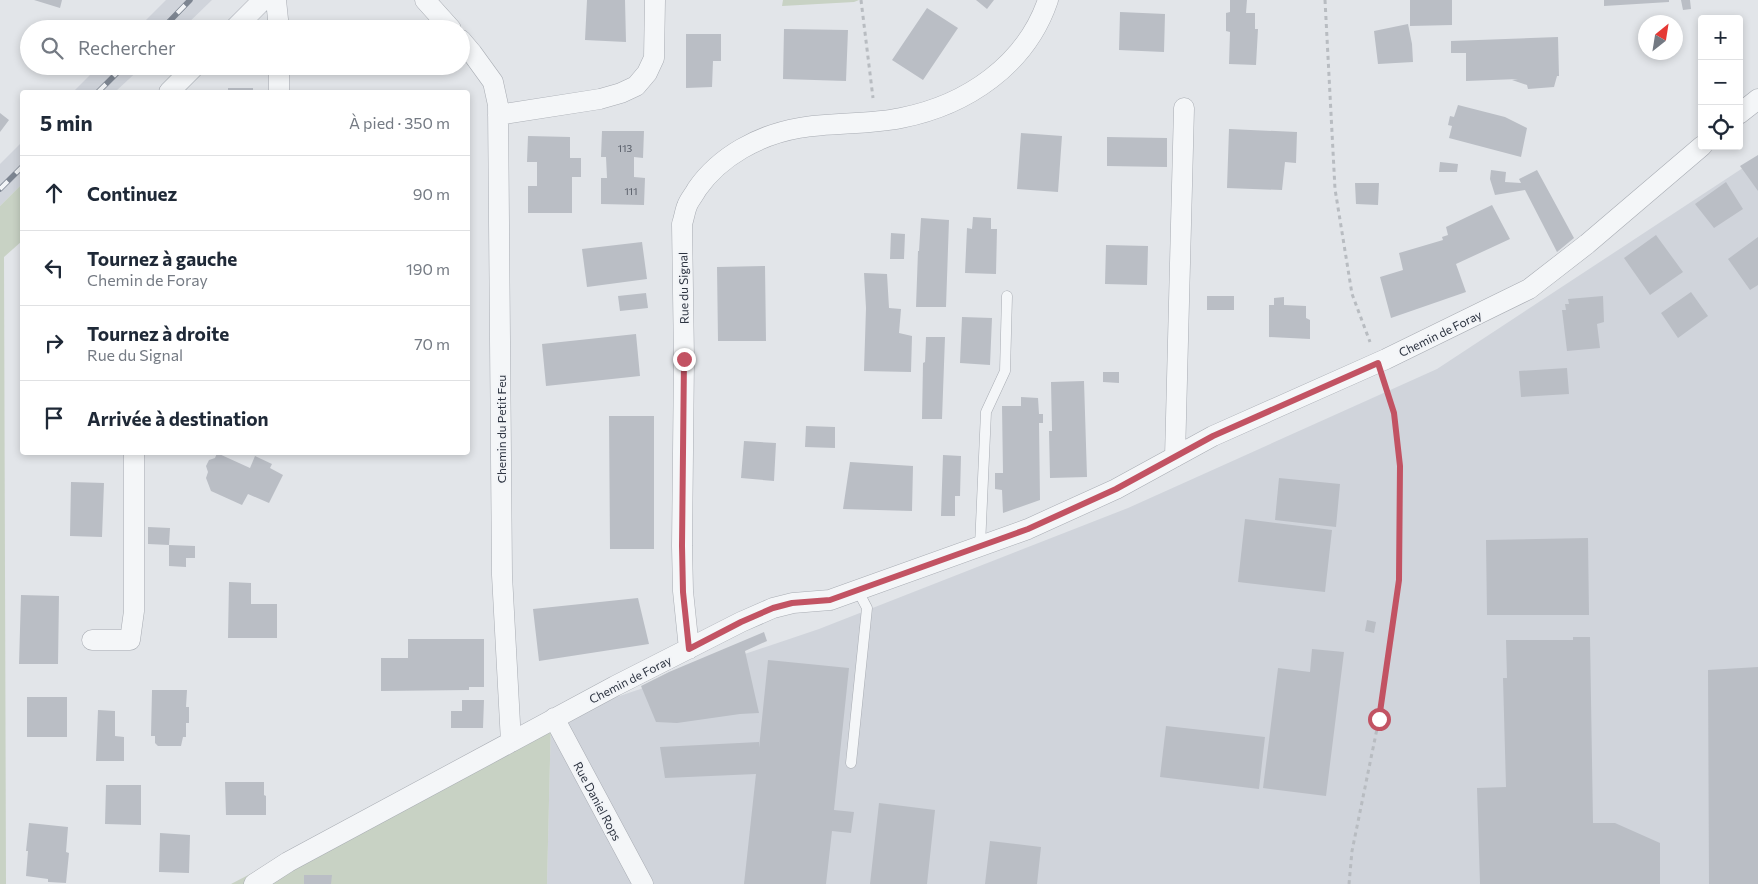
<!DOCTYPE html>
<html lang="fr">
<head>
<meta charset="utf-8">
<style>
	:root { --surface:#fff; --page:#f6f6f7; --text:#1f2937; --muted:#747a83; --line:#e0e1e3 }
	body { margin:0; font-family:Commissioner,sans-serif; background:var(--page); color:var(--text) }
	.controls { position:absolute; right:15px; top:15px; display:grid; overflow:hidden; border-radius:5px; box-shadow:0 2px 8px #0003 }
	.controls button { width:45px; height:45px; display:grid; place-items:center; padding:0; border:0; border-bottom:1px solid var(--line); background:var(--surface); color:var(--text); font:25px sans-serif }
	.compass { position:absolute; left:1638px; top:15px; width:45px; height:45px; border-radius:50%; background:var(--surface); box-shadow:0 2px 8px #0003; rotate:30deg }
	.stop { position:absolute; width:15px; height:15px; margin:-11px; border:4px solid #c25363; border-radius:50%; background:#fff }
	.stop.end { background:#c25363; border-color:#fff; box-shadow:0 1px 5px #0008 }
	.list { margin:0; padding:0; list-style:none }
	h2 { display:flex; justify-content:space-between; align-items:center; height:65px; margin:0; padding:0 20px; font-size:21px }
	h2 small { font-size:16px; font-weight:400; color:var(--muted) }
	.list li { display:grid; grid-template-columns:32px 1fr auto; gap:15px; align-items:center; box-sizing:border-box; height:75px; padding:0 20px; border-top:1px solid var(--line) }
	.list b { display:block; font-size:19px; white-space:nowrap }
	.list p { margin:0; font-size:16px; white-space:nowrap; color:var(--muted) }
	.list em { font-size:16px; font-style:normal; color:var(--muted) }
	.icon { flex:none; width:28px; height:28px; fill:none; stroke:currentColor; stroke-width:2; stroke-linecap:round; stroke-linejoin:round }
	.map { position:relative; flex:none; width:1758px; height:884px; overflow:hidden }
	.search { position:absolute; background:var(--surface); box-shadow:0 2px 8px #0003; left:20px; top:20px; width:450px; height:55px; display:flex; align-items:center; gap:12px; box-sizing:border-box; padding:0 18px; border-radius:28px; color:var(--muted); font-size:19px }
	.panel { position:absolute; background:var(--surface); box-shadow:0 2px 8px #0003; left:20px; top:90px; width:450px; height:365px; border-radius:5px }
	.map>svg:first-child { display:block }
</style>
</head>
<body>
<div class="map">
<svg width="1758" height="884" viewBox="0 0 1758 884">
	<rect width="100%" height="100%" fill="#e2e5e9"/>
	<path fill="#d0d4db" d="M166,0h46l-30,29h-45z
		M99,66h44l-28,26h-42z
		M22,142v42l-22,22v-42z
		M1758,158v726h-1211l4,-165 268,-90 309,-121 309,-139z"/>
	<path fill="#c8d2c4" d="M783,0h76l-5,2 -72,4z
		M22,184v57l-18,16 2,627h-6v-678z
		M551,719l-4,165h-316z"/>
	<path fill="#babec5" d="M34,0h28l-2,8z
		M587,0h38l1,42 -41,-2z
		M976,0h18l-7,9z
		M1230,0h17l-1,13h9v16h3l-2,36 -27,-1 1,-32 -4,-1v-18l4,-1z
		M1410,0h42v25l-42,1z
		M1604,0h65v2l-65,4z
		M1681,0h9l1,9 -8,1z
		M927,8l31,20 -35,52 -31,-20z
		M1120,12l45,2 -1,38 -45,-2z
		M1408,24l4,20 1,18 -35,2 -4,-33z
		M784,29l64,1 -2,51 -63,-2z
		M686,34h35v27h-8l-1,26 -26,1z
		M1558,37l1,39h-2l-3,11 -26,2 -1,-4 -15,-5 6,-1 -52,2v-28h-15v-12z
		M228,88h25v4h-25z
		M1458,105l47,12 22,11 -6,29 -72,-19 3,-12 -4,-1 2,-9 4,1z
		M0,113l9,7 -9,12z
		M1229,129l68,3 -1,31 -11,-1 -3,28 -55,-2z
		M602,131h42l-1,27 -9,-1v20l11,1 -1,27 -43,-1v-26h6l-1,-21h-5z
		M1021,133l41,3 -4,56 -41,-3z
		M528,136l42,1v21h11v19h-9v36h-44v-27h9v-24h-10z
		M1107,137l60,1v29l-60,-1z
		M1758,155v36l-18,-25z
		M1440,162l18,2 -1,8h-18z
		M1491,170l15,2 -1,10 16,1 -2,-4 18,-9 37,68 -17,14 -32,-62 -30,5 -5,-16z
		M1726,182l17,27 -29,19 -19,-24z
		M1355,183h24l-1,22 -22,-1z
		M1492,205l18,34 -54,25 10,28 -75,26 -11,-41 23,-7 -4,-17 44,-13 -1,-3 6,-2 -2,-8z
		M973,217l18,1v11h6l-1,45 -31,-1 2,-45 5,1z
		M921,218l28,2 -3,87h-30l2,-56h1z
		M891,233l14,1 -1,25h-14z
		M1656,235l27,37 -33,23 -26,-37z
		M1758,237v48l-8,5 -22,-31z
		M642,242l5,37 -60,8 -5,-38z
		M1106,245l42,1 -1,39 -42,-1z
		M765,266l1,75h-48l-1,-74z
		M864,273l23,1 2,34 12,1 -2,24 13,3 -1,36 -47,-1 2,-63z
		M1691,292l17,24 -30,22 -17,-25z
		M646,293l2,15 -28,3 -2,-15z
		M1207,296h27v14h-27z
		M1603,296l1,26 -7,2 3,24 -33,3 -5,-41h4l-1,-6h4l-1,-5z
		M1284,297v8l22,1v12l4,2v19l-41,-2v-32h5v-7z
		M962,317l30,1 -2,47 -30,-2z
		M636,334l4,42 -94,10 -4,-42z
		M926,337h19l-3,82h-20l1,-56 2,-1z
		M1567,368l2,26 -48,3 -2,-26z
		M1103,372h16v11l-16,-1z
		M1084,381l3,96 -37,1 -1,-47h3l-1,-49z
		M1021,397l17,1 1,16h4v9h-4l1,77 -37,13 -1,-23 -7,-1v-16h8l-1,-67h19z
		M609,416h45v133h-44z
		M806,426l29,1v21l-30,-1z
		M744,441l32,2 -2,38 -33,-3z
		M217,453l33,15 5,-12 17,8 -2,4 13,7 -14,28 -21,-9 -6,11 -31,-14 -5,-13 2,-6 -2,-6 3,-6 6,-2z
		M943,455l18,1 -1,40h-5v20h-14z
		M850,462l63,4 -1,45 -69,-2z
		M1279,478l61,6 -4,43 -61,-7z
		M71,482l33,1 -2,54 -32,-1z
		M1245,519l87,11 -7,62 -87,-10z
		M148,527l22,1 -1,17 -21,-1z
		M1588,538l1,77h-102l-1,-75z
		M169,545l26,1v12h-9v9l-17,-1z
		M229,582l22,1v21h26v34h-49z
		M21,595l38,1 -1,68h-39z
		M638,598l11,46 -110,17 -6,-52z
		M1367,620l9,2 -2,11 -9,-2z
		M764,632l3,9 -22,10 14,62 -19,1 -63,9 -21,-1 -15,-36 28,-14z
		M1573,637h17l3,186h22l45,20v41h-180l-3,-96 29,-1 -3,-109h4l-1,-38h67z
		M408,639h76v48h-15v3l-88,1v-33h27z
		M1312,649l32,3 -18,144 -63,-8 15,-120 32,4z
		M768,660l81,8 -15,142 20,2 -3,21 -19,-2 -6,53h-82l12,-110 -91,4 -5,-31 99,-5v6z
		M1758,667v217h-49l-1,-214z
		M152,690h35l-1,17h3v16h-3v14h-3l-2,9h-23l-3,-3v-7h-4z
		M27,697h40v40h-40z
		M462,700h22l-1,28h-32v-17h11z
		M98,710l17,1v25l9,1v24h-28z
		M1166,726l99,11 -6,52 -99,-12z
		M225,782h39v13l2,1v19h-40z
		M106,785h35v40l-36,-1z
		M879,803l56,7 -8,74h-57z
		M29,823l39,4 -2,25 3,1 -3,30 -18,-1v-3l-22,-3 2,-25h-2z
		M160,833l30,2 -1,38 -30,-1z
		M990,841l51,6 -4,37h-52z
		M304,875h28l-1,9h-27z"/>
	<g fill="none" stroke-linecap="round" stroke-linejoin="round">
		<defs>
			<path id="service" d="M980,546l6,-134 19,-41 2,-75
				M851,763l16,-155 -9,-17"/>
			<path id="minor" d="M276,0l3,29
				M425,0l26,29
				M234,29l29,-29
				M461,40l11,13 21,29 5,23 4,470 9,167
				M169,92l26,-26
				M279,92v-26
				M1739,114l19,-15
				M498,115l102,-16 21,-6 15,-7 11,-13 7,-15 1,-58
				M1175,457l9,-349
				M92,640h38l4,-29v-159
				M689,649l-6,-58 -1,-45 2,-187 -2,-135c2,-6 3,-13 5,-18 2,-6 7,-11 10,-17 23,-33 62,-54 102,-61 33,-6 69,-3 102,-10 66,-13 125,-53 147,-118
				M554,718l89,166
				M254,884l34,-22 327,-176 126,-64 32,-14 20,-5 37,-3 198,-71 88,-40 97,-53 173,-77 143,-70 58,-45 115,-98"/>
		</defs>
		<use href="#service" stroke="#a8acb3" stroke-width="11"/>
		<use href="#minor" stroke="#a8acb3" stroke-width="21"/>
		<path stroke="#b8bcc1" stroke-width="3" stroke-dasharray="4 4" stroke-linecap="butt" d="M861,0l12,98
			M1325,0l10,189 17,105 18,48
			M1349,884l3,-33 27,-132 20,-140 1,-114 -6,-52 -9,-27"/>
		<use href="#service" stroke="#f4f6f8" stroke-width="10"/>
		<use href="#minor" stroke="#f4f6f8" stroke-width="20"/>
		<defs>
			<path id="rail" d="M162,29l28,-29
				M98,92l26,-26
				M0,189l22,-22"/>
		</defs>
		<use href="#rail" stroke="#7d8591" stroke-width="5.5"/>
		<use href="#rail" stroke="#f2f4f7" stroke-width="4" stroke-dasharray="11" stroke-linecap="butt"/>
	</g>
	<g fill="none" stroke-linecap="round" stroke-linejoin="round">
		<path stroke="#c25363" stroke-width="6" d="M684,359l-2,187 1,46 6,57 52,-27 32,-14 19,-5 38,-3 198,-71 88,-40 97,-53 165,-73 16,50 6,53 -1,114 -20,139"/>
	</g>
	<g text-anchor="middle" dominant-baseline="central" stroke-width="4" stroke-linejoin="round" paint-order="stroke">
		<g font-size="10" fill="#505661">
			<text x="625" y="148">113</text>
			<text x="631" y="191">111</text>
		</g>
		<g font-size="12" fill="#2c3340" stroke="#f2f4f7">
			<text transform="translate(683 288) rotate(-91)">Rue du Signal</text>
			<text transform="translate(1440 333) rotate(-26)">Chemin de Foray</text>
			<text transform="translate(501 429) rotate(-90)">Chemin du Petit Feu</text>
			<text transform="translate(630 679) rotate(-27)">Chemin de Foray</text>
			<text transform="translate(598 801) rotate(62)">Rue Daniel Rops</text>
		</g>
	</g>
</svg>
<div class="controls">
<button>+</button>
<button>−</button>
<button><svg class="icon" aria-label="locate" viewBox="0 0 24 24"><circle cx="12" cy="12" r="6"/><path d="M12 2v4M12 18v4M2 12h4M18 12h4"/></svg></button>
</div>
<svg class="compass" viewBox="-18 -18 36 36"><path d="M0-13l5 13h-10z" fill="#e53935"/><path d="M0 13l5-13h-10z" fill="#747a83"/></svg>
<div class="stop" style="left:1379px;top:719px"></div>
<div class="stop end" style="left:684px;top:359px"></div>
<div class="search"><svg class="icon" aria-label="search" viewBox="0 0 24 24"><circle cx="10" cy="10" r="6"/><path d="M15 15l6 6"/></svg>Rechercher</div>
<section class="panel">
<h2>5 min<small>À pied · 350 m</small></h2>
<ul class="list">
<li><svg class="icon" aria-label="ahead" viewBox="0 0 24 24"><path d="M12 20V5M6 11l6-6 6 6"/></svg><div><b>Continuez</b></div><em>90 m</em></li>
<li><svg class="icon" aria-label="left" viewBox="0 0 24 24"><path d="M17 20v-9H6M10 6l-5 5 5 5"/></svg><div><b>Tournez à gauche</b><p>Chemin de Foray</p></div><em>190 m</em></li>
<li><svg class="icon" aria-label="right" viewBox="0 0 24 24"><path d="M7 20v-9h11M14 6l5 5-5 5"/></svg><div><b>Tournez à droite</b><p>Rue du Signal</p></div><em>70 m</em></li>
<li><svg class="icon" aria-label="arrive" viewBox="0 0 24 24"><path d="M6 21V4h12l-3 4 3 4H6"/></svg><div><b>Arrivée à destination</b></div></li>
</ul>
</section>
</div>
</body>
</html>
